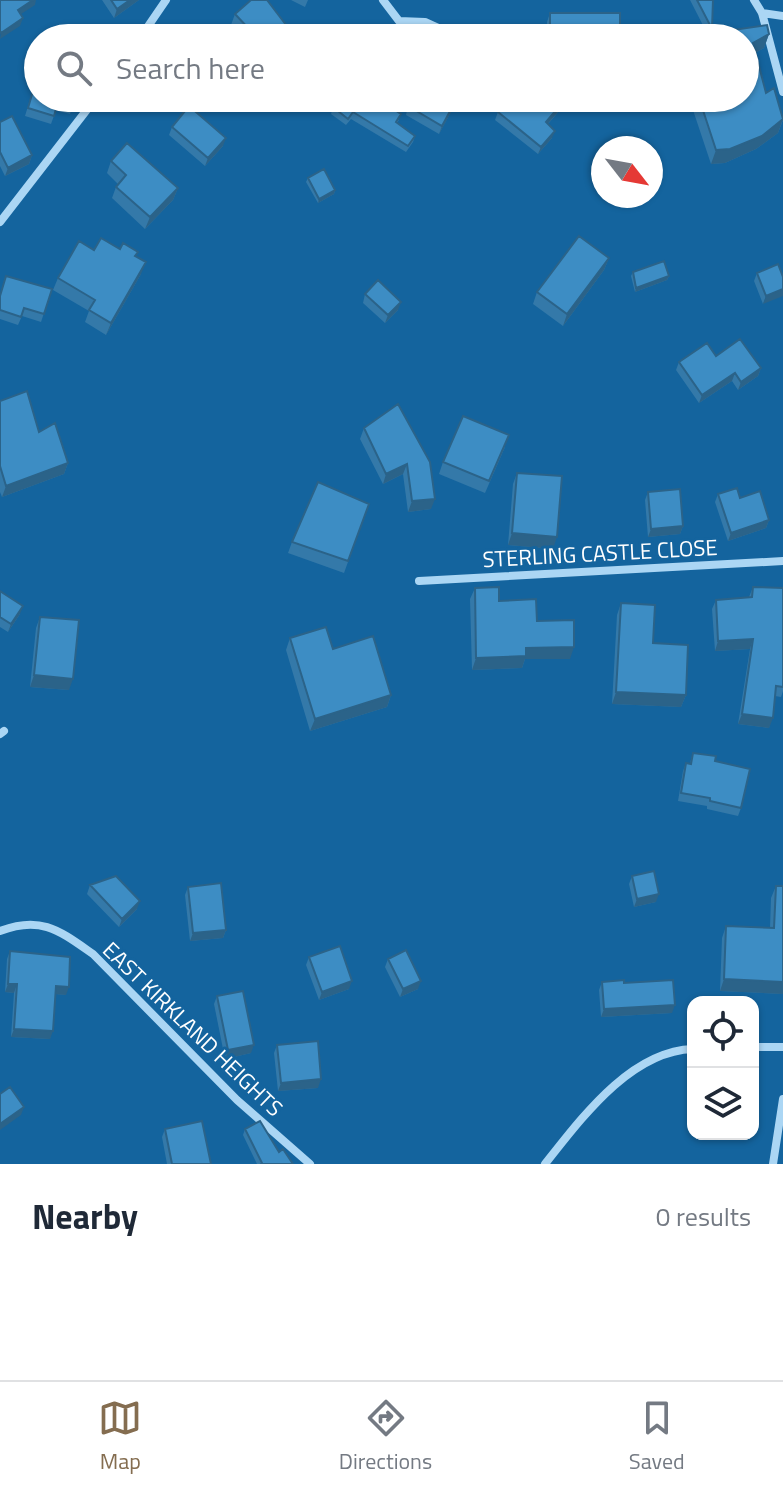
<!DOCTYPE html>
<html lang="en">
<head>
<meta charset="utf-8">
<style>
	:root { --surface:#fff; --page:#f6f6f7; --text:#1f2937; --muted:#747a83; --line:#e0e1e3; --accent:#846d50 }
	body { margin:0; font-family:"Titillium Web",sans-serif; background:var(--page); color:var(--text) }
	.controls { position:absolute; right:24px; bottom:24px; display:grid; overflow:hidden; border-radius:16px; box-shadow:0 2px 6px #0004 }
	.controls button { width:72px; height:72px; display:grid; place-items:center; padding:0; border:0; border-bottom:2px solid var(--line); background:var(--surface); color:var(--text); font:40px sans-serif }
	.compass { position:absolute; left:591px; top:136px; width:72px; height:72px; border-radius:50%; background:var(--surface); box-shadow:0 2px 6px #0004; rotate:121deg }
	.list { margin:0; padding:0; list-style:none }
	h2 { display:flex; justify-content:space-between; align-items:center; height:104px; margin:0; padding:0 32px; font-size:34px }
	h2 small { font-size:26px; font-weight:400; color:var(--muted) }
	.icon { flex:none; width:44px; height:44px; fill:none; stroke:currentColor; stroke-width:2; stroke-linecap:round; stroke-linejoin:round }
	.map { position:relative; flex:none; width:783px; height:1164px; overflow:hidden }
	.search { position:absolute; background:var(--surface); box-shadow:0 2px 6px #0004; left:24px; right:24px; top:24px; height:88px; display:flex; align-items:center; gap:20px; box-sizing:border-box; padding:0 28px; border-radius:44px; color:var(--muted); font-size:30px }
	.sheet { height:216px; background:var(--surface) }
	nav { display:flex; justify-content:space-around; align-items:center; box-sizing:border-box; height:112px; border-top:2px solid var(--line); background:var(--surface); font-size:22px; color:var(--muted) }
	nav a { display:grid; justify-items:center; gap:4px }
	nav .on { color:var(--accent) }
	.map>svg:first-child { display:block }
</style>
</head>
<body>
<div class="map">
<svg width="783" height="1164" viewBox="0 0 783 1164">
	<rect width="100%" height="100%" fill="#14649e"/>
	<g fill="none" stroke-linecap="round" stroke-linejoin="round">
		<path stroke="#abd6f4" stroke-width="8" d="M383,0l16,21 26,1 35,16
			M754,0l8,13 21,79
			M762,13l21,3
			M140,38l26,-38
			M0,222l96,-124
			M419,581l364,-20
			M0,734l4,-3
			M0,931c41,-16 60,0 93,23l144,146 73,64
			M753,1047h30
			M545,1164c36,-45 85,-113 148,-115
			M773,1164l10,-65"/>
	</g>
	<path fill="#3479a9" d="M102,0h37l-25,18z
		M291,0h17l-3,7z
		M690,0h23l-1,29 -3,8z
		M550,13l67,24 -70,1v-16z
		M235,14l61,24 -55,-1 -10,-12z
		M719,32l50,2 -5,14 -9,5 11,40 17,27 -5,13 -22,16 -31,14 -14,1 -19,-57 4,-9h49v-60h-29z
		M38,73l37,25 -5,16 -14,-4 -5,14 -26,-8z
		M521,105l39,5 -12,14 4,14 -14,16 -43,-34 3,-8z
		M408,106l44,4 -13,24 -33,-19z
		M333,107l45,1 21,12 -2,3 18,13 -2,6 -7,10 -55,-33 -5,6 -15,-11z
		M0,122l32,33 -3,9 -24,12 -5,-10z
		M172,127l51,19 -18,20 -36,-31z
		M111,161l67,27 -5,12 -28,29 -33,-31 4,-11 2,-3 -11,-11z
		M308,178l27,12 -1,4 -16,9 -12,-21z
		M120,249l16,8 5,17 -35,61 -21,-13 4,-11 -36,-21 5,-12 36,-28z
		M609,258l-5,12 -41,56 -30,-22 4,-12z
		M778,264l-15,40 -9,-23 3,-8z
		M633,272l36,4 -2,4 -32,12 -4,-16z
		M52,289l-11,33 -19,-6 -4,9 -18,-6v-25z
		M365,294l33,16 -13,13 -22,-20z
		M716,356l45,12 -3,8 -20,14 -6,-9 -33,22 -23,-33 3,-8z
		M0,401l39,31 29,31 -4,11 -62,23 -2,-5z
		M398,404l33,105 -23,3 -5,-38 -20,10 -23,-45 4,-11z
		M505,447l-20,46 -46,-19 4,-12z
		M517,473l36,76 -45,-4 5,-61z
		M648,492l35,34 -3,8 -32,3 -3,-37z
		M718,494l22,4 29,22 -3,8 -38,13 -13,-39z
		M369,504l-25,69 -56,-20 4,-11z
		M753,587l30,1v103l-2,6 -6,-1 -6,32 -31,-4 12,-75 -35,2 -3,-42 4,-9 33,-3z
		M475,588l62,33 33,38h-45l-3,9 -50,2 -2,-71z
		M0,591l20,23 -12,18 -8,-5z
		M621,603l32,40 33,52 -5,12 -69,-3 5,-89z
		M40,617l29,73 -39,-3 6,-59z
		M290,638l43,11 58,46 -4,12 -77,24 -24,-81z
		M693,753l22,8 26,47 -3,8 -31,-7v-3l-29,-5 5,-30 3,-8h4z
		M632,876l24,26 -22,5 -5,-23z
		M90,885l47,24 -18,18 -32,-33z
		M776,886h7v108l-63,-3 2,-53 4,-12 44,2 1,-30z
		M188,887l38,43 -3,8 -33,3 -5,-46z
		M10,951l56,44 -10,-1 -6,45 -39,-2 3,-44 -9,-1 2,-33z
		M309,957l40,32 -30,11 -13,-35z
		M388,959l30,30 -18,8 -15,-30z
		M602,982l22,1 48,30 -71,4 -2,-27z
		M217,996l34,57 -26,6 -11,-55z
		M277,1045l41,43 -40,3 -4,-38z
		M165,1129l46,35h-44l-5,-27z
		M245,1129l34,23 14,12h-36l-14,-29z"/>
	<path fill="#2b6389" d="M33,0h3l-1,5 -20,13 3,-8z
		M130,0h9l-25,18 3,-9z
		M23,18l-3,8 -20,13 1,-6z
		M620,29l-3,8 -70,1 3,-8z
		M769,34l-5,14 -16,9 5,-14z
		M455,102l-3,8 -13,24 3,-8z
		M563,102l-3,8 -17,19 3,-7z
		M783,119l-5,14 -22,16 -31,14 -14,1 5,-14z
		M555,131l-3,7 -14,16 3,-7z
		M226,138l-3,8 -18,20 3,-8z
		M32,155l-3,9 -24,12 3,-8z
		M178,188l-5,12 -28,29 5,-12z
		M335,190l-1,4 -16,9 1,-4z
		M609,258l-5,12 -41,56 4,-12z
		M146,262l-5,12 -35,61 5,-12z
		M669,276l-2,4 -32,12 1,-4z
		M783,289v7l-20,8 3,-8z
		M401,302l-3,8 -13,13 3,-8z
		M761,368l-3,8 -20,14 3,-8z
		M735,373l-3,8 -33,22 3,-8z
		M68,463l-4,11 -62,23 4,-11z
		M407,464l-4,10 -20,10 3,-10z
		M435,499l-4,10 -23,3 4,-11z
		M769,520l-3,8 -38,13 3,-8z
		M683,526l-3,8 -32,3 3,-8z
		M512,533l45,4 -4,12 -45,-4z
		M23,606l-3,8 -12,18 3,-8z
		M753,639l-3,10 -35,2 3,-10z
		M574,647l-4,12h-45l-3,9 -50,2 4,-12 50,-10z
		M34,675l39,4 -4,11 -39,-3z
		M616,692l70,3 -5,12 -69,-3z
		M391,695l-4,12 -77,24 5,-12z
		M742,714l31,4 -4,10 -31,-4z
		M659,894l-3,8 -22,5 3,-8z
		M140,901l-3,8 -18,18 3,-8z
		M226,930l-3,8 -33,3 3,-8z
		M724,979l59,3v12l-63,-3z
		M352,981l-3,8 -30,11 3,-8z
		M421,981l-3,8 -18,8 3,-8z
		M8,984h9l-3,9 -9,-1z
		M56,986l13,1 -3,8 -13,-1z
		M675,1005l-3,8 -71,4 3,-8z
		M14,1029l39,2 -3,8 -39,-2z
		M254,1045l-3,8 -26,6 3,-9z
		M321,1079l-3,9 -40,3 3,-8z
		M24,1107l-3,8 -21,15v-6z"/>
	<path fill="#3d8dc4" stroke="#2b6389" stroke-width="2" d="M0,0h33l-15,10 5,8 -22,15 -1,-2z
		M111,0h19l-13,9z
		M251,0h16l29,38h-55l9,-8 -15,-16z
		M697,0h16l-1,29z
		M550,13h70v16l-70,1z
		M767,25l2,9 -16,9 13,50 8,-5 9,31 -21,17 -32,13 -14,1 -17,-52h46v-60h-23l-3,-6z
		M38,74v24h37l-2,8 -15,-4 -4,14 -26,-8z
		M341,98h24l13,10 4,-6 19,12 -5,8 19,14 -7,10 -55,-34 -5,7 -15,-12z
		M413,98h35l7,4 -13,24 -34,-20z
		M511,98h2l8,7 6,-7h31l5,4 -17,20 9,9 -14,16 -43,-35z
		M189,106l37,32 -18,20 -36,-31z
		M12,116l20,39 -24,13 -8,-16v-30z
		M127,143l51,45 -28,29 -34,-30 10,-12 -15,-14z
		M324,169l11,21 -16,9 -11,-21z
		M579,236l30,22 -42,56 -30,-22z
		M101,238l19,11 3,-6 15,9 -3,4 11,6 -35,61 -22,-13 6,-10 -37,-22 21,-37 15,9z
		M664,261l5,15 -33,12 -3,-16z
		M778,264l5,13v12l-17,7 -9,-23z
		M6,276l46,13 -8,25 -20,-6 -3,9 -21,-7v-14z
		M378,280l23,22 -13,13 -23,-21z
		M740,339l21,29 -20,14 -6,-9 -33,22 -23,-33 28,-19 9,13z
		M27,391l12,41 16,-9 13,40 -62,23 -6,-20v-65z
		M398,404l32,58 5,37 -23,2 -5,-37 -21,10 -22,-46z
		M463,416l46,19 -20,46 -46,-19z
		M517,473l45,3 -5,61 -45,-4z
		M318,482l51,22 -21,57 -56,-19z
		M737,488l3,10 20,-7 9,29 -38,13 -13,-39z
		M680,489l3,37 -32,3 -3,-37z
		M499,587v14l37,-2 1,22 37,-1v27l-48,1v8l-50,2 -1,-70z
		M753,587l30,1v99l-7,-1 -3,32 -31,-4 11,-75 -35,2 -2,-41 36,-3z
		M0,591l23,15 -12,18 -11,-7z
		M621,603l34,2 -2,38 35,2 -2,50 -70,-3z
		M40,617l39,3 -6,59 -39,-4z
		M326,627l7,22 40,-13 18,59 -76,24 -25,-81z
		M693,753l23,3 -1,5 35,8 -9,39 -31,-7v-3l-29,-5 5,-30 5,1z
		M654,871l5,23 -22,5 -5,-23z
		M116,876l24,25 -18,18 -32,-34z
		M221,883l5,47 -33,3 -5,-46z
		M776,886h7v96l-59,-3 2,-53 48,2z
		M340,946l12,35 -30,11 -13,-35z
		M406,950l15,31 -18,8 -15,-30z
		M10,951l60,6 -1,30 -13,-1 -3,45 -39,-2 3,-45h-9z
		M624,980v3l49,-3 2,25 -71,4 -2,-27z
		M243,991l11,54 -26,5 -11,-54z
		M318,1041l3,38 -40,4 -4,-38z
		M10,1087l14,20 -24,17v-30z
		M202,1121l9,43h-39l-7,-35z
		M260,1121l19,31 4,-3 10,15h-32l1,-1 -17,-34z"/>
	<g text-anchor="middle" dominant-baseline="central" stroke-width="6" stroke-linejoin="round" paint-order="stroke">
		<g font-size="22" fill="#fff" stroke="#14649e">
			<text transform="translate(600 553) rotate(-3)">STERLING CASTLE CLOSE</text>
			<text transform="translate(193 1029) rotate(44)">EAST KIRKLAND HEIGHTS</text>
		</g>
	</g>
</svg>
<div class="controls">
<button><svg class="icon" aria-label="locate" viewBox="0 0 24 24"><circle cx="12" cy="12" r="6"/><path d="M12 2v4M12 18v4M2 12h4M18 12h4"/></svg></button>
<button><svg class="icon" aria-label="layers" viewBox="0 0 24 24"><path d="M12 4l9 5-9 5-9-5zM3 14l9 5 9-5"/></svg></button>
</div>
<svg class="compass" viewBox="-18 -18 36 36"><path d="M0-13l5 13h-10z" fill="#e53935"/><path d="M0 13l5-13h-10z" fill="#747a83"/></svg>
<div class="search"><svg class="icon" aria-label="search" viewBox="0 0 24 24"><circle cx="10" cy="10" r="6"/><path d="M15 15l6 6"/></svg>Search here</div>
</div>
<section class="sheet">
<h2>Nearby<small>0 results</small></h2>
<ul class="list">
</ul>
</section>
<nav>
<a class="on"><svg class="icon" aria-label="map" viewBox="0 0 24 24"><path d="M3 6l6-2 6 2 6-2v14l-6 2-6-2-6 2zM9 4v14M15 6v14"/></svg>Map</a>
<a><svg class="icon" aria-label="directions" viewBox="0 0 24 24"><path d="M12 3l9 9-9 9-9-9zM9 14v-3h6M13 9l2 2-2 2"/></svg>Directions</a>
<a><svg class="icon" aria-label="saved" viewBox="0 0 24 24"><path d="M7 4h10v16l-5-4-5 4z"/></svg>Saved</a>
</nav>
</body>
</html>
